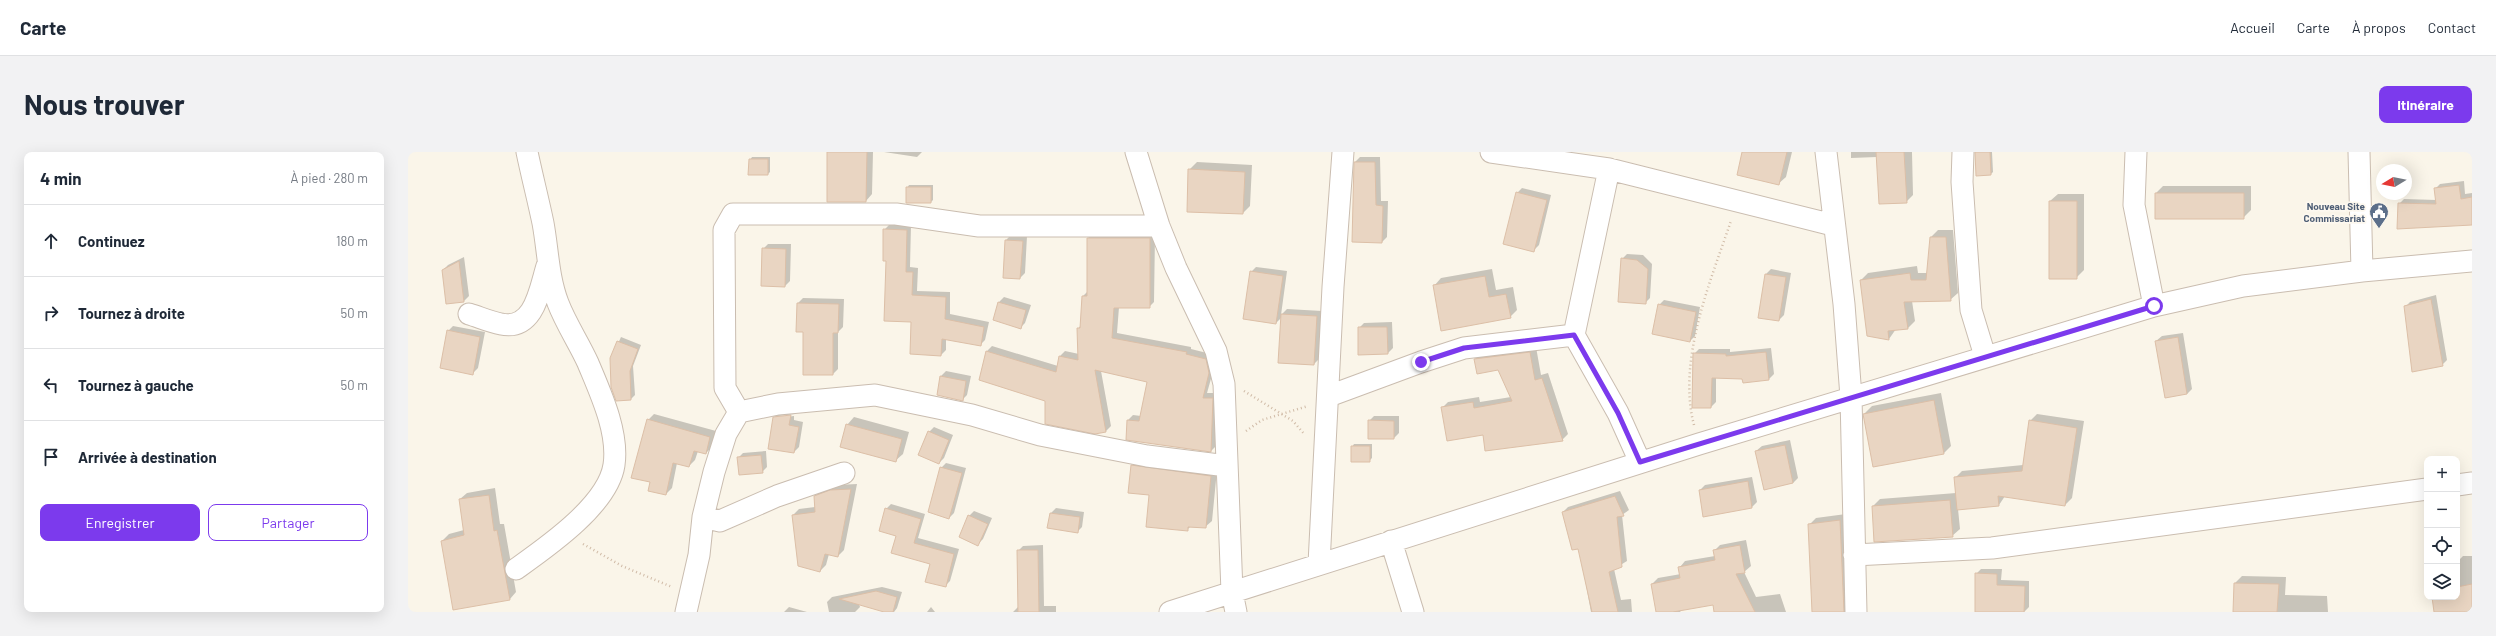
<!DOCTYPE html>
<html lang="fr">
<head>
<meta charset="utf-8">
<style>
	:root { --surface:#fff; --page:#f2f2f3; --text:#1f2937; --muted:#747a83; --line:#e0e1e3; --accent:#7c3aed }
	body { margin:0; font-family:Barlow,sans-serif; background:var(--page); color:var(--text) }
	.controls { position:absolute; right:12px; bottom:12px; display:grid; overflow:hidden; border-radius:8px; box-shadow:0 4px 16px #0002 }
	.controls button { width:36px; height:36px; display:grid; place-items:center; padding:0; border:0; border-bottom:1px solid var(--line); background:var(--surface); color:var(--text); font:20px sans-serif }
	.compass { position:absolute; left:1968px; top:12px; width:36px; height:36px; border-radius:50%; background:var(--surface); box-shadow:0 4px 16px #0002; rotate:260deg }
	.stop { position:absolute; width:12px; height:12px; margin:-9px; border:3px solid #7c3aed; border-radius:50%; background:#fff }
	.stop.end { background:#7c3aed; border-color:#fff; box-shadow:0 1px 4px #0008 }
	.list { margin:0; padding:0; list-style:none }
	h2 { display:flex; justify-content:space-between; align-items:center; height:52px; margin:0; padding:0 16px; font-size:17px }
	h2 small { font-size:13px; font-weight:400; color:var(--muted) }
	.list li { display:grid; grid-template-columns:26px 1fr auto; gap:12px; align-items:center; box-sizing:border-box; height:72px; padding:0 16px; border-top:1px solid var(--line) }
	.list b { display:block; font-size:15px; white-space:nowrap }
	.list em { font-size:13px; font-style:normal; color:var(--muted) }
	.actions { display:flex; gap:8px; padding:12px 16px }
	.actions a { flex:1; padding:9px 0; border:1px solid var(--accent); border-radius:8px; text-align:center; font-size:14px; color:var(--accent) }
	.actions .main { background:var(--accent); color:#fff }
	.icon { flex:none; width:22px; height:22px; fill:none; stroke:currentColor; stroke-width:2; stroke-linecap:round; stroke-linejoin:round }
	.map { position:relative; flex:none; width:2064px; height:460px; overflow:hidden; border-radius:8px }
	header { display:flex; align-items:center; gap:24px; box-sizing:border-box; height:56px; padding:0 20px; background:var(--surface); border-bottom:1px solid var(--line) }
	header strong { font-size:19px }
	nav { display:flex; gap:22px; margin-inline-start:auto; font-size:14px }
	.intro { display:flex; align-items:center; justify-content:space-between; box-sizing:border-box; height:96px; padding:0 24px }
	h1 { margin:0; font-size:28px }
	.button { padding:10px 18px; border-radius:8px; background:var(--accent); color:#fff; font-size:14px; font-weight:700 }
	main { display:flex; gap:24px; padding:0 24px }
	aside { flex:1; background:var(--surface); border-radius:8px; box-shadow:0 4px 16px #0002 }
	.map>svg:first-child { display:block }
</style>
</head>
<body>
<header>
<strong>Carte</strong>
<nav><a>Accueil</a><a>Carte</a><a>À propos</a><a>Contact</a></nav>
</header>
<div class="intro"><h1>Nous trouver</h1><a class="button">Itinéraire</a></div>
<main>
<aside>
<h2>4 min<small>À pied · 280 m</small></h2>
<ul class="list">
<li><svg class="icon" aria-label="ahead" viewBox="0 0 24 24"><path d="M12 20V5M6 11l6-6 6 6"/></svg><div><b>Continuez</b></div><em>180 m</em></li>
<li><svg class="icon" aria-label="right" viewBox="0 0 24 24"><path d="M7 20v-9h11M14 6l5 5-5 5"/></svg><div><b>Tournez à droite</b></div><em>50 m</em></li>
<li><svg class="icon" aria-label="left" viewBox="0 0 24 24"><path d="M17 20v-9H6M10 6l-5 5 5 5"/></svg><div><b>Tournez à gauche</b></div><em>50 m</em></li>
<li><svg class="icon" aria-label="arrive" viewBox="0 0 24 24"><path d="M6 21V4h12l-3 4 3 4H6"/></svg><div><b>Arrivée à destination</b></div></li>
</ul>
<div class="actions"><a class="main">Enregistrer</a><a>Partager</a></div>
</aside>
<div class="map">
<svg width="2064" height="460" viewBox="0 0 2064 460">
	<rect width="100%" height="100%" fill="#faf5e9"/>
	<path fill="#0003" d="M420,0h45l-1,42 -6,7z
		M476,0h38l-5,5z
		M1335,0h49l-6,25 -8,7z
		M1443,0h61l1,43 -7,7 -29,-45 -26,1z
		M1568,0h16l1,20 -2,2z
		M344,5h18v15l-2,2 -18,-14z
		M952,5h20l1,44h7l-1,36 -5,5 -27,-80z
		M789,10l55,3 -2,41 -7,7 -54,-43z
		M2056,29l1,13 7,-1v30l-73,-19 5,-5 33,1 -2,-11 5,-5z
		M501,33h24v15l-2,2 -24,-14z
		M1755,34h88v24l-8,8 -87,-25z
		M1114,36l29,7 -12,50 -5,5 -17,-57z
		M1650,42h26v76l-8,8 -26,-77z
		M481,73h22l-1,42 8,1 -1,23 33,1v22l39,8 -4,18 -5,5 -34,-7v12l-5,5 -29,-34 -25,-61 -3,-30z
		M1530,78h15l5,63 -8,7 -38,1 3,20 -7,7 -12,1 -7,10 -21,-4 -7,-55 7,-7 49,-7 1,7h9l4,-36z
		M685,81l62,1 -1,68 -5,5h-30l-2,26 74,14v2l20,5 3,14 -7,25h10l-1,53 -5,5 -84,-12 1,-19 5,-5 8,1 7,-35 -47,-10 10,55 -5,5 -60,-31 -59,-49 5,-5 66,20 2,-10 5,-5 14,3 -1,-25 3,-4 2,-29 5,-5v-53z
		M603,83l16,1 -2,37 -5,5 -14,-38z
		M360,92h23l-1,37 -5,5 -22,-37z
		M1219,102l16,1 9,9 -2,34 -5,5 -23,-44z
		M56,105l5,39 -5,5 -21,-31 5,-5z
		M848,115l31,4 -6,44 6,-6 35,2 -3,48 -5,5 -32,-47 -6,6 -25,-51z
		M1084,117l4,21 17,-3 4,23 -7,7 -76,-31 7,-8z
		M1363,117l20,4 -7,42 -5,5 -13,-46z
		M2028,143l11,65 -5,5 -37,-58 5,-5z
		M596,145l27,8 -6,18 -5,5 -21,-26z
		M395,146l41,1 -1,28 -5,5v37l-5,5 -29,-43 -6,-28z
		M1256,148l36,7 -5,29 -5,5 -31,-36z
		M984,170l1,26 -5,5 -29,-25 5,-5z
		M45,174l32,6 -7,36 -5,5 -25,-42z
		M1775,181l9,56 -5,5 -31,-53 6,-5z
		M213,185l20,8 -8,21 2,29 -4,4 -20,-40z
		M1128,195l5,28 7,-2 20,61 -6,6 -79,-6 -41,-26 6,-6 31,-5 1,5 31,-5 -12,-28 -24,-10 6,-6z
		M1363,196l3,26 -5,5 -53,-2v25l-5,5h-17v-53l5,-5h31v3z
		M538,219l25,5 -4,19 -5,5 -21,-24z
		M1533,241l10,53 -7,7 -80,-39 8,-8z
		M387,259v3l-18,2v2l17,-2v4l9,2 -4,25 -5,5 -25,-4 5,-30 5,-5z
		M246,262l62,17 -4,16 -6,6 -8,-2 -3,9 -6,6 -12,-3 -5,25 -6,6 -14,-12 -4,-62z
		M1629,262l47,7 -12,77 -7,7 -60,-9 -6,9 -41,4 2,20 -8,7 -79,-30 7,-7 76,-6 -1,-15 7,-7 61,-6 7,-44z
		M966,264h25v17l-5,5 -25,-17z
		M446,265l55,15 -6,22 -8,7 -48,-36z
		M526,275l19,8 -9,23 -5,5 -10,-31z
		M1382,288l8,38 -5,5 -28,6 -9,-38 6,-5z
		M946,292h18v14l-3,3 -17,-14z
		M358,299l1,16 -5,5 -24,-14 5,-5z
		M730,307l79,11 -5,51 -7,6 -14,-1 -4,4 -37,-35 -18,-29z
		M538,311l20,5 -12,45 -5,5 -8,-50z
		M1344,325l5,25 -5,5 -52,-17 5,-5z
		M449,332l-13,66 -6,6 -9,-2 -3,11 -6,6 -21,-6 -6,-50 6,-6 16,-2v-11l6,-6 16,-5z
		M87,336l5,36h4l12,68 -6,7 -68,-58 7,-7 15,-4 -4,-31 7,-6z
		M1212,339l9,19 -7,5 5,46 -13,8 7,31 10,-1 1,13h-41l-12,-65 -16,-35 5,-5z
		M483,352l34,10 -7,24 41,11 -9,32 -5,5 -14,-23 -34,-28 -11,-26z
		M648,356l28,4 -2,15 -5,5 -26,-19z
		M566,359l18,7 -9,21 -5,5 -9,-28z
		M1438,362l5,98h-38l-4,-87 7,-7z
		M1338,388l5,26 -7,6 12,25 24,-3 6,18h-71l-2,-9 -31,6 -2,3h-22l-6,-28 6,-6 23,-4 -1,-7 5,-6 30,-5 -1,-5 6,-6z
		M635,393l1,61h12v6h-43l5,-5v-56l5,-5z
		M2055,404h9v56h-37l-2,-15h24v-14h2l-1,-22z
		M1573,417h21l-1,11 28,1v26l-5,5h-48v-38z
		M1834,424l44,1 -1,18 42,1 1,16h-94l1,-29z
		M474,435l20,5 -5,16 -3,4 -35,-8 1,3 -5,5h-26l-2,-10 5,-5z
		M381,455l18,5h-23z
		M523,455l4,5h-8z"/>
	<path fill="#e9d5c2" stroke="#dcbfa7" d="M419,0h40l-1,50h-39z
		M1334,0h45l-8,33 -42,-10z
		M1468,0h28l3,51 -28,1z
		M1567,0h15l1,23 -15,1z
		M341,7h19v16h-20z
		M946,10h21l1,43 7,1 -1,37 -30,-1z
		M780,17l57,3 -2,42 -56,-2z
		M2051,33l2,14 11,-2v28l-75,4 1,-26 38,1 -2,-16z
		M498,35h25v16h-25z
		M1108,40l31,8 -13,52 -31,-8z
		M1747,41h89v26h-89z
		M1641,49h28v78h-28z
		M475,77l24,1 -1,42h7l-1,23 34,2 -1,22 39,8 -3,19 -39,-7 -1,17 -31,-2 1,-32 -27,-1 2,-60h-3z
		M1522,85h16l5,64 -47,1 4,27 -20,2 1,9 -22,-4 -7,-56 50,-7 1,7h15z
		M679,86h63v70h-36l-2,30 75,14 -1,2 20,5 3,14 -6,25h10l-2,54 -85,-12 1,-20 12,1 8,-39 -52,-12 11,62 -11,2 -50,-10v-23l-66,-21 7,-29 70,21 3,-16 19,4 -1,-32h3l2,-32h5z
		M597,88l18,1 -3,38 -17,-1z
		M354,96l24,1 -1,38 -24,-1z
		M1213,106l16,2 11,9 -2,35 -28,-2z
		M51,109l5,41 -18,2 -4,-34z
		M842,119l33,5 -7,48 -33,-5z
		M1357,122l21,3 -7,44 -21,-3z
		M1077,124l4,21 17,-3 5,24 -70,13 -8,-46z
		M2023,147l12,67 -31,6 -8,-66z
		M590,150l28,8 -5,19 -28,-9z
		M389,151l42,1 -1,29h-5v42h-30v-43h-7z
		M1250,152l38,8 -6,30 -38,-8z
		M873,162l36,2 -3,49 -36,-2z
		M950,175h29l1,27 -30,1z
		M39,178l33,7 -7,38 -33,-7z
		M1770,185l9,57 -22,4 -10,-57z
		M209,189l21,8 -8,22 1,29 -15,1 -5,-14 -1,-29z
		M1122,200l5,28 7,-2 21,63 -78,10 -2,-16 -36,6 -6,-34 32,-5 1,6 38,-7 -14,-31 -21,4 -3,-15z
		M1358,200l3,28 -26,3 -1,-4 -30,-1 -1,30h-19l1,-55 33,1v2z
		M532,224l26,5 -3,20 -26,-6z
		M1526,248l10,54 -71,13 -10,-53z
		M383,263l-2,10 10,2 -5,26 -26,-4 5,-32z
		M239,267l63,18 -4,17 -12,-3 -5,16 -16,-4 -7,32 -18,-4 2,-9 -19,-4z
		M960,268l26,1v18h-26z
		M1621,268l48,8 -12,78 -67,-10 1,10 -42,4 -3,-33 68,-6z
		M438,272l56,15 -6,23 -56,-15z
		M520,279l21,9 -10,24 -21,-9z
		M1377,293l8,38 -29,7 -9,-39z
		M943,294h19v16h-19z
		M353,303l2,18 -24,2 -2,-18z
		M723,313l80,11 -5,52 -18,-1v4l-42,-4 3,-32 -21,-2z
		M532,315l22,6 -13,46 -21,-7z
		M1340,329l4,27 -49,9 -4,-27z
		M443,337l-13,68 -13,-3 -5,18 -22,-6 -6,-51 23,-3 -1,-16 16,-6z
		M81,343l5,36 3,-1 13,70 -57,10 -12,-69 23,-6 -5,-36z
		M1207,344l9,20 -7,1 5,50 -13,5 9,40h-26l-14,-63 -6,1 -10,-38z
		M1542,348l3,37 -79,5 -2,-36z
		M477,356l36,11 -7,24 40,11 -8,33 -21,-5 5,-18 -39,-11 5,-17 -17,-5z
		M642,361l30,4 -2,16 -31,-5z
		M560,363l20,9 -10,22 -19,-9z
		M1432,368l4,92h-32l-4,-88z
		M1332,393l5,28 -9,1 19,38h-41l-1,-7 -40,7h-17l-5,-28 29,-6 -2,-11 37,-7 -2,-10z
		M609,398h21l1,62h-21z
		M1567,421l22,1v11l28,1 -1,26h-49z
		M1826,431l45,1 -2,28h-44z
		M2064,432v28h-38l-2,-15h25v-10z
		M468,439l21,6 -4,15h-9l-45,-13z"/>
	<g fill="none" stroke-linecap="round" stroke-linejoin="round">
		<defs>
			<path id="minor" d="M728,0l23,74 17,42 40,83 8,33 8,208 4,20
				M1083,0l118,17 -35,166
				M1418,0l18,152 7,93 5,215
				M1555,0l-1,30 9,128 14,46
				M1728,0l-2,53 20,101
				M1951,0l3,119
				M1201,17l224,56
				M61,162c10,3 21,8 32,10 34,7 39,-36 46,-58
				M921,244l92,-34 43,-14 110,-13 44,78 22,49
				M331,260l-14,-24 -1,-158 9,-16h163l83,12h180
				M2049,333l15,-2
				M295,365l17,4 57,-25 67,-23
				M983,389l22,71
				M1446,403l138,-7 435,-59
				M911,412l14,-277 10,-135
				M108,417c31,-22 92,-64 98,-104 5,-33 -14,-73 -26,-102 -9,-20 -22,-39 -30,-60 -10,-26 -10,-53 -15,-80 -5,-24 -11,-47 -16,-71
				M278,460l13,-57 4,-38 11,-45 12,-38 13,-22 39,-8 97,-9 97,20 68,20 107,21 80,10
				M762,460l529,-168 455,-138 89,-20 119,-15 110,-10"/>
		</defs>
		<use href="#minor" stroke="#cabdb0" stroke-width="23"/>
		<path stroke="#d0bba7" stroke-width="2.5" stroke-dasharray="1 3" stroke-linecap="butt" d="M836,239l49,30 12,14
			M1286,273c-17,-64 16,-143 37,-204
			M838,279l16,-11 46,-14
			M175,392l39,22 50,21"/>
		<use href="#minor" stroke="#fff" stroke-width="21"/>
	</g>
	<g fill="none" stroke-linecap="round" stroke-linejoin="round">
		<path stroke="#7c3aed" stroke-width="5" d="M1013,210l43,-14 110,-13 44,78 22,49 514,-156"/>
	</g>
	<defs>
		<symbol id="civic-pin" viewBox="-11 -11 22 30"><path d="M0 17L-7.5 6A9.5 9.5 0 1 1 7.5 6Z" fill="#5c6f8a" stroke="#fdf8ef"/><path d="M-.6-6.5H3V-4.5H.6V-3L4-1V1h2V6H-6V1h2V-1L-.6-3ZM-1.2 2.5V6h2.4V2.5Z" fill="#fff"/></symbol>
	</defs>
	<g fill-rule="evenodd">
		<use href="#civic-pin" x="1960" y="49" width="22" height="30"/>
	</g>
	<g text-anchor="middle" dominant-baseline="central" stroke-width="3.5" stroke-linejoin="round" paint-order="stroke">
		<g font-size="10" font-weight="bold" fill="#4e5e75" stroke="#fdf8ef" text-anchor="end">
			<text x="1957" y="54">Nouveau Site<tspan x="1957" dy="12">Commissariat</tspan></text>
		</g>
	</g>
</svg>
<div class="controls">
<button>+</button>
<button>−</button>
<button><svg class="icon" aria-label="locate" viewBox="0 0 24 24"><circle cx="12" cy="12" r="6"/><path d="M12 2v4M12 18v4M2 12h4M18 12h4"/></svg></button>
<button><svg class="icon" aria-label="layers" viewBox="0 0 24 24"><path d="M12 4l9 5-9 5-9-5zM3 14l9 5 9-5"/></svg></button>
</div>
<svg class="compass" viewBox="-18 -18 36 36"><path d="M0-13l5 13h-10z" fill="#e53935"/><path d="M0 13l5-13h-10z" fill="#747a83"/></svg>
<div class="stop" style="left:1746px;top:154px"></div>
<div class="stop end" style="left:1013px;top:210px"></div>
</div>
</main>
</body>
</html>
